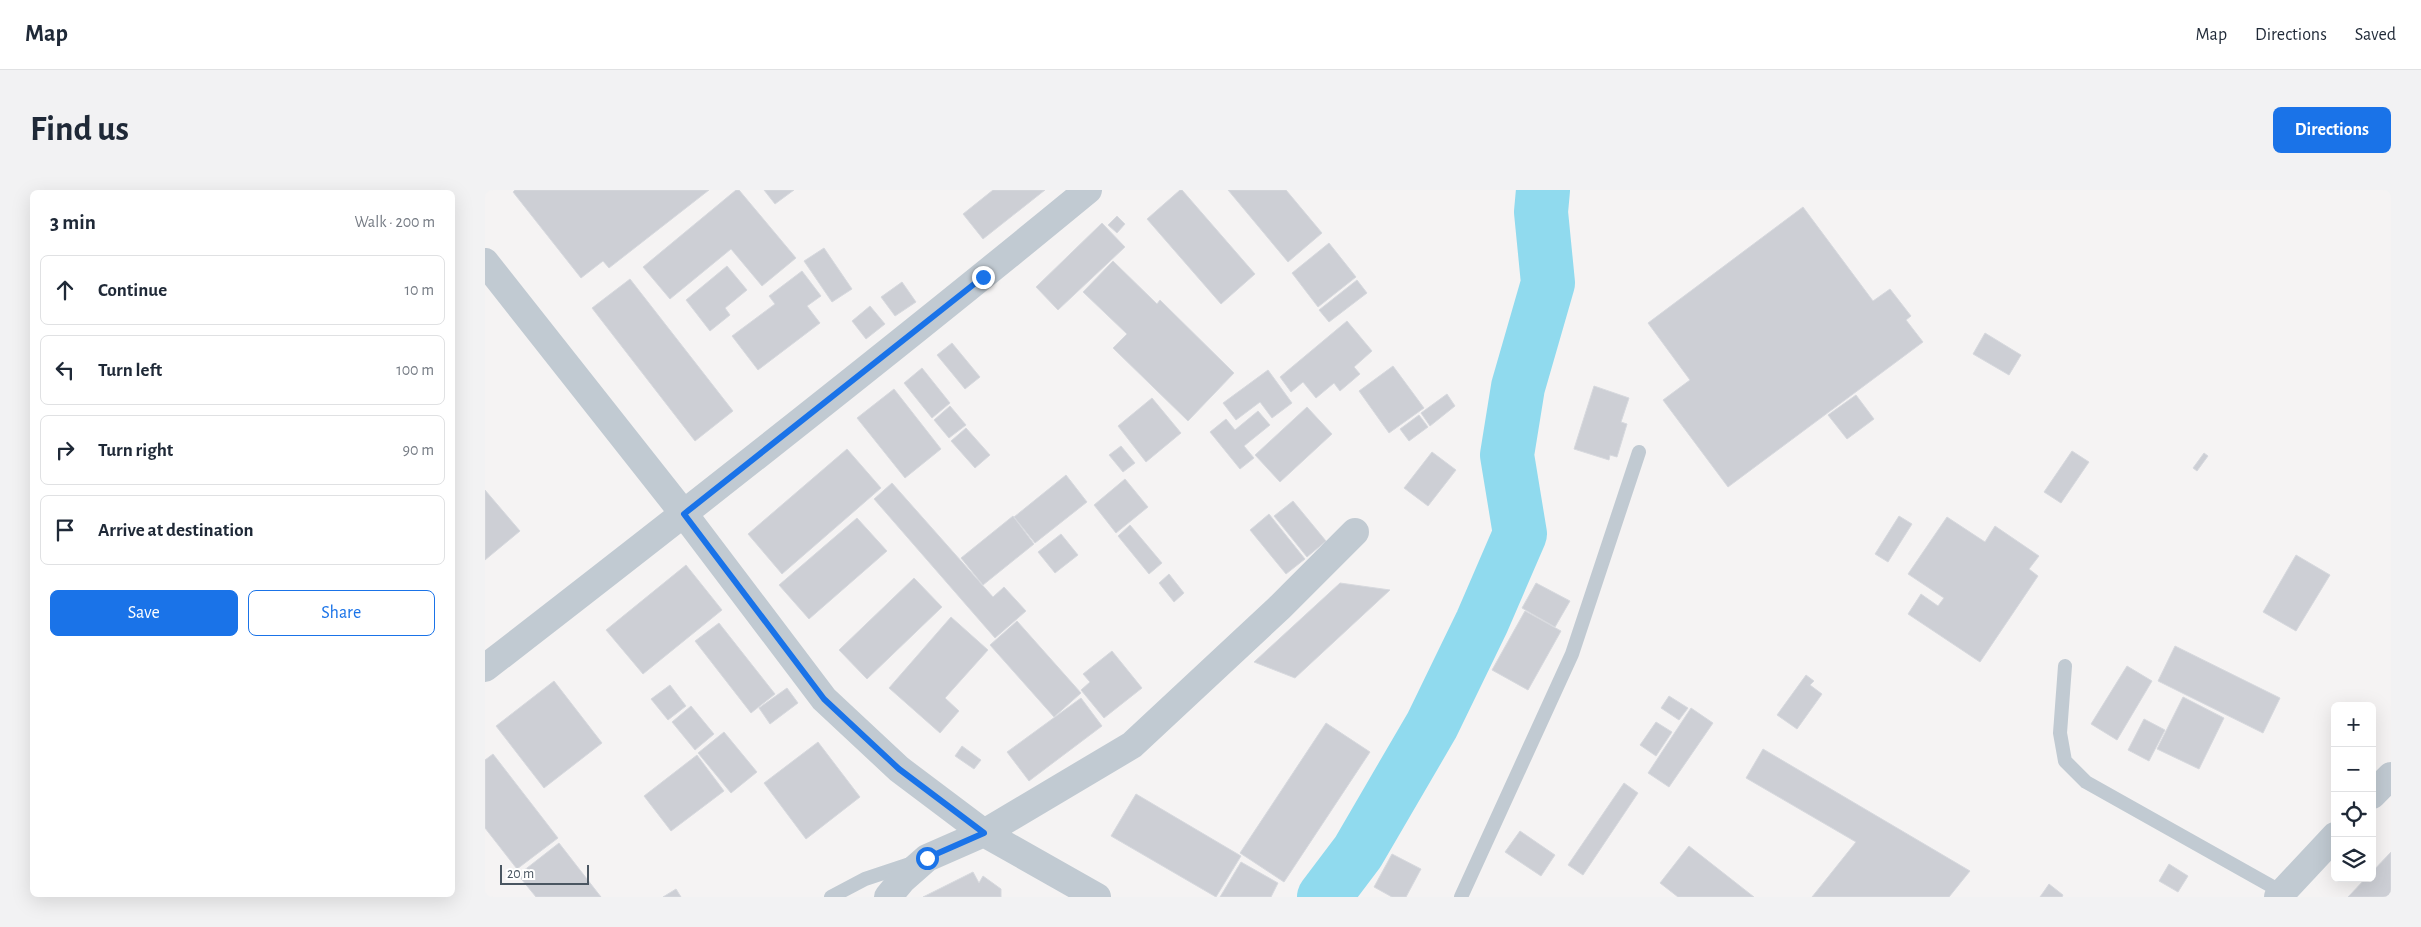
<!DOCTYPE html>
<html lang="en">
<head>
<meta charset="utf-8">
<style>
	:root { --surface:#fff; --page:#f2f2f3; --text:#1f2937; --muted:#747a83; --line:#e0e1e3; --accent:#1a73e8 }
	body { margin:0; font-family:"Alegreya Sans",sans-serif; background:var(--page); color:var(--text) }
	.controls { position:absolute; right:15px; bottom:15px; display:grid; overflow:hidden; border-radius:8px; box-shadow:0 5px 20px #0002 }
	.controls button { width:45px; height:45px; display:grid; place-items:center; padding:0; border:0; border-bottom:1px solid var(--line); background:var(--surface); color:var(--text); font:25px sans-serif }
	.scale { position:absolute; left:15px; bottom:12px; width:89px; box-sizing:border-box; padding-left:5px; border:2px solid #4a5661; border-top:0; font-size:14px; line-height:18px; white-space:nowrap; color:#4a5661; -webkit-text-stroke:4px #fff; paint-order:stroke }
	.stop { position:absolute; width:15px; height:15px; margin:-11px; border:4px solid #1a73e8; border-radius:50%; background:#fff }
	.stop.end { background:#1a73e8; border-color:#fff; box-shadow:0 1px 5px #0008 }
	.list { margin:0; padding:0; list-style:none }
	h2 { display:flex; justify-content:space-between; align-items:center; height:65px; margin:0; padding:0 20px; font-size:21px }
	h2 small { font-size:16px; font-weight:400; color:var(--muted) }
	.list li { display:grid; grid-template-columns:32px 1fr auto; gap:15px; align-items:center; box-sizing:border-box; height:70px; margin:0 10px 10px; padding:0 10px; border:1px solid var(--line); border-radius:8px }
	.list b { display:block; font-size:19px; white-space:nowrap }
	.list em { font-size:16px; font-style:normal; color:var(--muted) }
	.actions { display:flex; gap:10px; padding:15px 20px }
	.actions a { flex:1; padding:11px 0; border:1px solid var(--accent); border-radius:8px; text-align:center; font-size:18px; color:var(--accent) }
	.actions .main { background:var(--accent); color:#fff }
	.icon { flex:none; width:28px; height:28px; fill:none; stroke:currentColor; stroke-width:2; stroke-linecap:round; stroke-linejoin:round }
	.map { position:relative; flex:none; width:1906px; height:707px; overflow:hidden; border-radius:8px }
	header { display:flex; align-items:center; gap:30px; box-sizing:border-box; height:70px; padding:0 25px; background:var(--surface); border-bottom:1px solid var(--line) }
	header strong { font-size:24px }
	nav { display:flex; gap:28px; margin-inline-start:auto; font-size:18px }
	.intro { display:flex; align-items:center; justify-content:space-between; box-sizing:border-box; height:120px; padding:0 30px }
	h1 { margin:0; font-size:35px }
	.button { padding:12px 22px; border-radius:8px; background:var(--accent); color:#fff; font-size:18px; font-weight:700 }
	main { display:flex; gap:30px; padding:0 30px }
	aside { flex:1; background:var(--surface); border-radius:8px; box-shadow:0 5px 20px #0002 }
	.map>svg:first-child { display:block }
</style>
</head>
<body>
<header>
<strong>Map</strong>
<nav><a>Map</a><a>Directions</a><a>Saved</a></nav>
</header>
<div class="intro"><h1>Find us</h1><a class="button">Directions</a></div>
<main>
<aside>
<h2>3 min<small>Walk · 200 m</small></h2>
<ul class="list">
<li><svg class="icon" aria-label="ahead" viewBox="0 0 24 24"><path d="M12 20V5M6 11l6-6 6 6"/></svg><div><b>Continue</b></div><em>10 m</em></li>
<li><svg class="icon" aria-label="left" viewBox="0 0 24 24"><path d="M17 20v-9H6M10 6l-5 5 5 5"/></svg><div><b>Turn left</b></div><em>100 m</em></li>
<li><svg class="icon" aria-label="right" viewBox="0 0 24 24"><path d="M7 20v-9h11M14 6l5 5-5 5"/></svg><div><b>Turn right</b></div><em>90 m</em></li>
<li><svg class="icon" aria-label="arrive" viewBox="0 0 24 24"><path d="M6 21V4h12l-3 4 3 4H6"/></svg><div><b>Arrive at destination</b></div></li>
</ul>
<div class="actions"><a class="main">Save</a><a>Share</a></div>
</aside>
<div class="map">
<svg width="1906" height="707" viewBox="0 0 1906 707">
	<rect width="100%" height="100%" fill="#f5f3f3"/>
	<g fill="none" stroke-linecap="round" stroke-linejoin="round">
		<path stroke="#90daee" stroke-width="54" d="M839,707l34,-45 74,-127 50,-103 38,-88 -13,-79 11,-68 30,-104 -7,-71 2,-22"/>
	</g>
	<path fill="#cdcfd5" stroke="#d7d9de" d="M30,0h194l-100,78 -6,-7 -22,17 -68,-86z
		M251,0h3l57,68 -34,28 -31,-37 -61,50 -27,-32z
		M279,0h30l-19,14z
		M508,0h52l-62,49 -20,-25z
		M695,0h2l73,84 -34,30 -74,-85z
		M743,0h58l36,43 -34,29z
		M1318,17l70,94 17,-12 21,27 -5,4 17,22 -195,145 -65,-87 27,-20 -42,-57z
		M632,26l8,8 -8,9 -9,-8z
		M617,33l23,24 -67,63 -22,-23z
		M844,53l27,34 -38,30 -26,-34z
		M339,58l28,41 -20,13 -28,-41z
		M628,71l44,43 3,-4 74,73 -46,48 -75,-73 14,-14 -44,-42z
		M242,76l20,24 -22,18 5,7 -20,16 -24,-31z
		M317,81l19,25 -14,10 13,17 -62,47 -26,-34 43,-32 -6,-8z
		M145,89l103,132 -38,30 -103,-133z
		M872,90l10,13 -38,29 -10,-12z
		M417,92l14,20 -21,14 -14,-19z
		M385,116l15,18 -19,15 -14,-18z
		M862,131l25,30 -18,16 6,7 -20,17 -6,-8 -18,15 -13,-16 -12,10 -11,-15z
		M1500,143l36,22 -12,20 -36,-21z
		M467,153l28,34 -15,12 -28,-34z
		M908,176l31,42 -35,25 -30,-42z
		M437,178l28,35 -18,15 -28,-35z
		M783,180l24,33 -20,15 -12,-16 -24,18 -13,-17z
		M1109,196l35,12 -8,24 6,2 -10,33 -7,-2 -1,5 -35,-11z
		M409,199l47,60 -36,29 -48,-60z
		M962,204l8,12 -25,20 -9,-13z
		M1371,205l18,24 -27,20 -19,-24z
		M667,208l29,35 -35,29 -28,-36z
		M465,216l16,19 -17,13 -15,-18z
		M822,217l25,27 -52,48 -25,-27z
		M773,221l12,14 -26,21 10,12 -14,11 -30,-37 16,-13 9,11z
		M934,225l9,12 -19,14 -9,-12z
		M481,238l24,27 -15,13 -24,-27z
		M636,256l14,17 -12,9 -14,-17z
		M362,259l34,39 -99,86 -34,-40z
		M1587,261l17,11 -28,41 -17,-11z
		M947,262l24,18 -28,36 -24,-18z
		M1719,263l4,3 -11,15 -4,-3z
		M581,285l21,27 -52,41 -21,-26z
		M640,289l23,28 -32,26 -22,-28z
		M407,293l101,114 11,-10 22,24 -31,27 -121,-139z
		M0,300l35,41 -35,29z
		M808,311l33,40 -19,16 -33,-41z
		M784,324l36,45 -19,15 -36,-44z
		M528,326l21,28 -51,41 -22,-27z
		M1414,326l13,8 -24,38 -13,-8z
		M1462,327l38,25 10,-16 44,30 -10,13 9,7 -58,86 -72,-48 13,-20 17,12 6,-8 -36,-24z
		M372,328l30,33 -78,68 -30,-34z
		M645,335l32,38 -13,11 -31,-38z
		M576,344l17,21 -23,18 -17,-21z
		M1811,365l34,20 -34,56 -33,-19z
		M201,375l36,45 -79,64 -37,-44z
		M684,384l15,19 -10,9 -15,-19z
		M429,388l28,29 -75,72 -28,-29z
		M855,393l50,7 -95,88 -41,-16z
		M1051,393l34,18 -15,26 -33,-19z
		M1040,421l36,20 -33,59 -36,-20z
		M466,427l37,33 -43,48 14,13 -19,22 -51,-45z
		M532,431l64,72 -27,24 -64,-72z
		M234,433l56,71 -24,19 -56,-72z
		M1690,456l105,52 -17,35 -105,-52z
		M627,461l30,37 -38,30 -23,-28 9,-8 -7,-8z
		M1642,476l25,15 -35,59 -26,-16z
		M1321,485l8,6 -4,4 12,9 -25,35 -20,-14z
		M69,491l48,62 -58,45 -48,-62z
		M185,495l16,21 -18,14 -17,-21z
		M302,498l11,15 -28,21 -11,-16z
		M1184,506l19,12 -9,12 -18,-12z
		M1698,507l41,21 -25,51 -42,-20z
		M596,508l21,28 -73,55 -22,-29z
		M206,516l23,28 -19,16 -23,-28z
		M1206,518l22,15 -44,64 -21,-14z
		M1659,529l21,11 -16,31 -21,-11z
		M1171,532l16,10 -16,24 -16,-11z
		M841,533l44,29 -86,130 -44,-29z
		M239,542l33,40 -26,21 -33,-40z
		M333,552l42,55 -54,42 -42,-56z
		M477,556l19,14 -7,9 -19,-13z
		M1278,559l207,122 -21,26h-137l44,-55 -110,-64z
		M8,564l65,84 -41,31 -32,-41v-68z
		M212,565l27,36 -53,40 -27,-35z
		M1139,593l14,10 -55,82 -15,-10z
		M651,604l105,62 -25,41 -105,-61z
		M1035,641l35,24 -14,21 -36,-24z
		M74,653l42,54h-65l-18,-22z
		M1204,656l65,51h-76l-18,-14z
		M1906,662v45h-43l18,-19h6v-6z
		M907,664l29,15 -15,28h-14l-18,-10z
		M756,672l37,21 -7,14h-51z
		M1684,674l19,12 -10,16 -19,-11z
		M488,682l6,11 4,-7 18,13v8h-78z
		M1564,694l14,11 -1,2h-22z
		M191,699l5,8h-18z"/>
	<g fill="none" stroke-linecap="round" stroke-linejoin="round">
		<path stroke="#c1cad2" stroke-width="14" d="M1580,476l-5,67 5,28 21,21 196,110
			M346,707l34,-18 45,-15
			M976,707l111,-243 67,-202"/>
		<path stroke="#c1cad2" stroke-width="28" d="M0,72l199,252 140,185 75,70 85,64 113,64
			M0,478c203,-157 405,-315 603,-478
			M1887,605l19,-19
			M403,707l14,-17 25,-22 57,-25 148,-88 147,-137 76,-76
			M1793,707l57,-61"/>
	</g>
	<g fill="none" stroke-linecap="round" stroke-linejoin="round">
		<path stroke="#1a73e8" stroke-width="6" d="M442,668l57,-25 -85,-64 -75,-70 -140,-185 299,-237"/>
	</g>
</svg>
<div class="controls">
<button>+</button>
<button>−</button>
<button><svg class="icon" aria-label="locate" viewBox="0 0 24 24"><circle cx="12" cy="12" r="6"/><path d="M12 2v4M12 18v4M2 12h4M18 12h4"/></svg></button>
<button><svg class="icon" aria-label="layers" viewBox="0 0 24 24"><path d="M12 4l9 5-9 5-9-5zM3 14l9 5 9-5"/></svg></button>
</div>
<div class="scale">20 m</div>
<div class="stop" style="left:442px;top:668px"></div>
<div class="stop end" style="left:498px;top:87px"></div>
</div>
</main>
</body>
</html>
